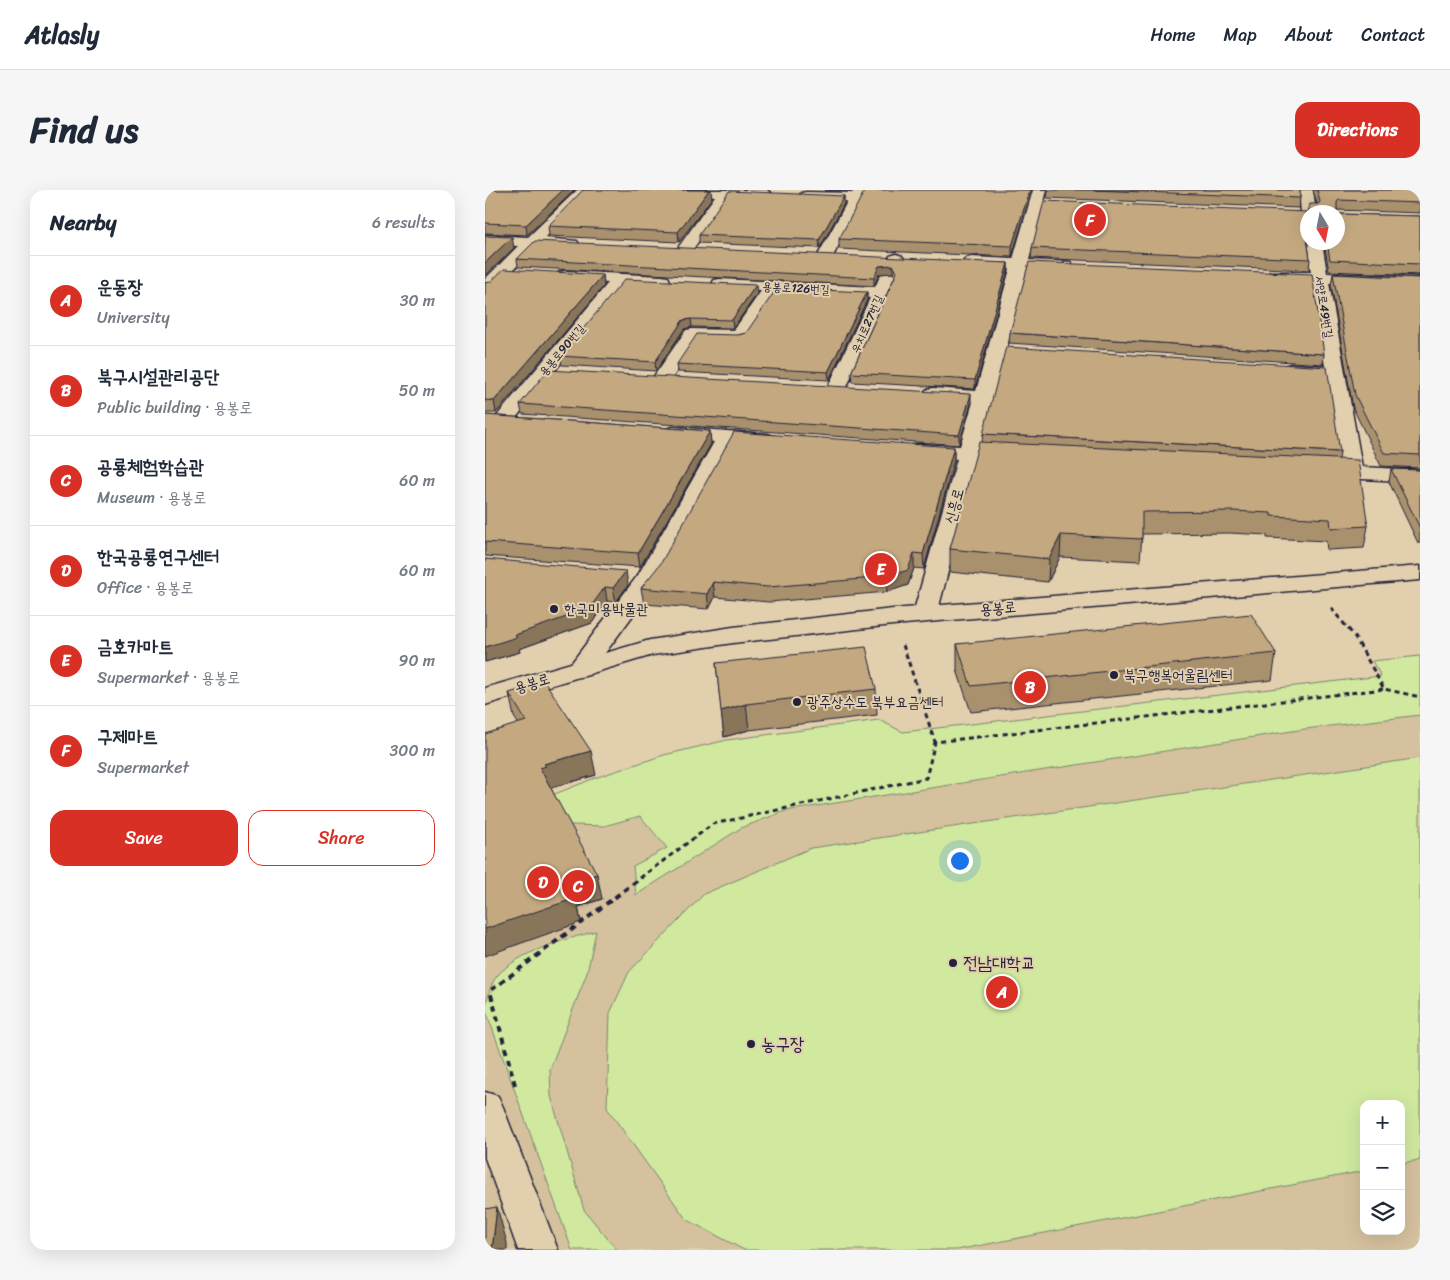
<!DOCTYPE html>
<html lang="en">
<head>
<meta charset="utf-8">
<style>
	:root { --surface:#fff; --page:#f6f6f7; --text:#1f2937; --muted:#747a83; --line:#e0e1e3; --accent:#d93025 }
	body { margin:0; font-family:Sriracha,"Poor Story",sans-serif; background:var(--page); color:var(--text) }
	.controls { position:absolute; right:15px; bottom:15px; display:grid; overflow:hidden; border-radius:10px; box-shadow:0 5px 20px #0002 }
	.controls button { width:45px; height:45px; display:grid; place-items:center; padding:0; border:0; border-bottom:1px solid var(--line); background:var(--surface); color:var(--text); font:25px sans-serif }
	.compass { position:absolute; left:815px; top:15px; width:45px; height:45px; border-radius:50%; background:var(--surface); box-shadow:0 5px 20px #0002; rotate:170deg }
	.you { position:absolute; left:474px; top:670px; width:18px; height:18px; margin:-12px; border:4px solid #fff; border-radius:50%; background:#1a73e8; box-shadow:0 0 0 8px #1a73e833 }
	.badge { display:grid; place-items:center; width:32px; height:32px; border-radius:50%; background:var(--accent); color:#fff; font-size:16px; font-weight:700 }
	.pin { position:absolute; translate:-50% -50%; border:2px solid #fff; box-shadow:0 1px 5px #0006 }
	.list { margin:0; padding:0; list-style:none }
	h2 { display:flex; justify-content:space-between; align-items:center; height:65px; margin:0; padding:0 20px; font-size:21px }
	h2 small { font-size:16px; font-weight:400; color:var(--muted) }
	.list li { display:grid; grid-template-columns:32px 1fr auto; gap:15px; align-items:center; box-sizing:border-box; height:90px; padding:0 20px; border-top:1px solid var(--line) }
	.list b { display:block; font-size:19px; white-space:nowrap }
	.list p { margin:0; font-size:16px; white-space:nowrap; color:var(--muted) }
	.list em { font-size:16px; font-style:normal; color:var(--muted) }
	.actions { display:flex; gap:10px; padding:15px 20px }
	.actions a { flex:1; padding:11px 0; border:1px solid var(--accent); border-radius:15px; text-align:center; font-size:18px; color:var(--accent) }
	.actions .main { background:var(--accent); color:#fff }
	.icon { flex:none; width:28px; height:28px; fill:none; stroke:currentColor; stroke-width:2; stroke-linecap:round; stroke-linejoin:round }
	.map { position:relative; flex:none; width:935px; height:1060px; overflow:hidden; border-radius:15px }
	header { display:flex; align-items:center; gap:30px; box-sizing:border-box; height:70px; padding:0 25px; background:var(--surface); border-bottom:1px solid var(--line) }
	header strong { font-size:24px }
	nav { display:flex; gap:28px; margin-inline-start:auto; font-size:18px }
	.intro { display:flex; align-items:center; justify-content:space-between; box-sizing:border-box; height:120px; padding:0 30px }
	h1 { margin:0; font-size:35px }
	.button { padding:12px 22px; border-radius:15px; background:var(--accent); color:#fff; font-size:18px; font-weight:700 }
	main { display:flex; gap:30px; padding:0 30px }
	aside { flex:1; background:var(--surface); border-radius:15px; box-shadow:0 5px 20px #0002 }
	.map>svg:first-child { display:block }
</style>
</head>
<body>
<header>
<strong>Atlasly</strong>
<nav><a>Home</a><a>Map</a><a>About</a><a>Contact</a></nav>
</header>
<div class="intro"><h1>Find us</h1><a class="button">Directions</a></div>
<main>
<aside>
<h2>Nearby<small>6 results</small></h2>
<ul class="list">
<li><span class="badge">A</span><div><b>운동장</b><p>University</p></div><em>30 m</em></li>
<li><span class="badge">B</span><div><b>북구시설관리공단</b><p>Public building · 용봉로</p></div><em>50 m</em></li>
<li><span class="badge">C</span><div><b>공룡체험학습관</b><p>Museum · 용봉로</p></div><em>60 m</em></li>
<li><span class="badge">D</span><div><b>한국공룡연구센터</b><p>Office · 용봉로</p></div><em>60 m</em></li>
<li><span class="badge">E</span><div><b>금호카마트</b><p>Supermarket · 용봉로</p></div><em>90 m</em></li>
<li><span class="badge">F</span><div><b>구제마트</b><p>Supermarket</p></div><em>300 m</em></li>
</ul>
<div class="actions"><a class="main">Save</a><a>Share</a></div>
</aside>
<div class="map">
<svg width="935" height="1060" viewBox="0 0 935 1060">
	<rect width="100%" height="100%" fill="#e2cfad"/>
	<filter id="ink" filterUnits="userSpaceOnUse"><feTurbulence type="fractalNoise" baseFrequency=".02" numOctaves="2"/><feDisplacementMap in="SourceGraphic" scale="10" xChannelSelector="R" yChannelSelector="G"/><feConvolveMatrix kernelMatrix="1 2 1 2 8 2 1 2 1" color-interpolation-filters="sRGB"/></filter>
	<g filter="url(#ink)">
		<path fill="#d5c19e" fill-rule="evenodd" d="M935,466v594h-935v-428l110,-44 69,-23 63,-15 152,-20 24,12 478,-56 -9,-15zM879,914h37v127h-37z"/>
		<path fill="#d0e99f" stroke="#79866d" d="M935,466v59l-115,14 -520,82 -44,17 -105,67 -3,-29 34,-18 -27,-32 -36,10 -119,-4 110,-44 69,-23 63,-15 152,-20 24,12 478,-56 -9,-15z
			M935,568v402l-19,3v-59h-37v67l-407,79h-213l-58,-31 -79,-111 3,-95 19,-41 75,-78 107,-46z
			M111,741l-9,42 -37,96 1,27 33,114 33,40h-45l-87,-242c3,-10 5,-24 12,-32 22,-25 68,-36 99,-45z"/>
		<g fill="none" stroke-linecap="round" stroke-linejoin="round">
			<defs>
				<path id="minor" d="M92,0h15l-47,48 32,3 2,3 -2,3h-41l-45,45 -6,1v-14l33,-33 -33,-1v-10l43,2z
					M194,0h88l5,4 -2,3 -5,1 -36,-1 -38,55h-12l-2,-3 38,-53 -34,-3z
					M369,0h14l-36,68h-12l-2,-3 29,-53 -41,-2 -5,-1 -2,-3 2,-3 5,-1 46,1z
					M548,0h14l-18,70 42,2 2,4 -2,4 -6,1 -38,-2 -46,179 37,4 4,4 -4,4 -7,2 -34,-2 -40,154 -3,5 -9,2 -9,-2 -3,-5 44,-155 -47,-5 -3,-4 3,-4 7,-2 43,2 13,-44 -47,-4 -3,-4 3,-4 7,-2 43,3 34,-122 -39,-2 -6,-2 -2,-3 2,-3 6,-2 42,2z
					M814,0h14l3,22h-9v4l-3,-1 -3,-3z
					M822,50v2h15l5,31 93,4v10l-91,-4 33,184 58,3v12l-96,-5 -8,-1 -3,-5 3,-5 8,-1h16l-13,-88 -43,-3 -3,-4 3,-4 7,-2 34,2 -13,-83 -42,-3 -2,-4 2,-4h41l-5,-30z
					M411,64l6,2 2,3 -60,134 -7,2 -7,-2 -3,-4 43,-91 -93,-6 -32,48 -6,1 -42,-1 -28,43 -7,2 -7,-2 -3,-4 34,-49 6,-1 42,1 27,-39 -41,-2 -6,-1 -2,-4 2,-4 6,-1 155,8 13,-28 2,-3z
					M80,81l97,5 6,1 2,4 -2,4 -6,1 -36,-2 -116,141 -7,2 -7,-2 -3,-4 3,-4 112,-134 -49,-3 -2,-4 2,-4z
					M188,237l94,7 7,2 3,4 -3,4 -7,2 -33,-2 -73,133 -72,98 -9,2 -9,-2 -4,-6 71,-94 76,-133 -48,-5 -3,-4 3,-4z
					M0,902l13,4 5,11 55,143h-40l-33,-92z"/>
				<path id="major" d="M935,376v14l-527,45 -160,18 -80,12 -168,50v-17l165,-48 83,-13 160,-18z"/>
			</defs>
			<use href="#minor" stroke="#22223b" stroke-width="3"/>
			<use href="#major" stroke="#22223b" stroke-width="3"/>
			<path stroke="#22223b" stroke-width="3" stroke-dasharray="5 4" stroke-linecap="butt" d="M846,418l24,29 29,52 36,8
				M418,455l32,97
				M155,688l73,-54 213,-46 9,-36 449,-53"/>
			<path stroke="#22223b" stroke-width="4" stroke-dasharray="6 5" stroke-linecap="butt" d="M30,895l-25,-94 152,-114"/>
			<use href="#minor" fill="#e2cfad" fill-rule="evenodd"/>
			<use href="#major" fill="#e2cfad" fill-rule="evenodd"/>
		</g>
		<path fill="#a9916e" stroke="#22223b" d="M0,0h90l-48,45 -42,-2z
			M340,0h27l-1,1z
			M547,0l-20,67 -173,-8v-10z
			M563,0h252v8l-1,10 -252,-10z
			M828,0h107v23l-83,-3 -30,2v27v-1l3,21 -1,11 -278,-12 1,-10 276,-36 9,-8z
			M359,6v8l-24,44 -121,-5v-8z
			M227,8l-33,44 -130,-6 -1,-10z
			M854,24l81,2v59l-91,-4 -5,-29h13z
			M32,69l491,4v8l-33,118 -123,-7 -1,-9 44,-97 -2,-3 -14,1 -5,12 -356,-19z
			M848,84l87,4v190l-39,-2 -28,-58 -22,-123z
			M118,85l1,11 -108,127h-11v-130z
			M382,102v8l-38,80 -151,-8 -1,-8 61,-29 8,-2z
			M272,104l-24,34 -41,-1 -8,2 -28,42 -94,-6 -2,-9z
			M525,143l314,21 -1,10 -314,-21z
			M35,214h451l-12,41 -437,-31z
			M0,225l225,16 1,13 -71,123 -155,-11z
			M498,244l357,18 -1,7 29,67 -4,22 -37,2 -1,-9 -59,-3v-3l-37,-2 -88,1 -2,27 -80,-4 -12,25 -98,-10v-23l32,-107z
			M469,257v14l-30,108 -10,-1 -6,17 -21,7 -118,10 -54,-5 -6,12 -65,-5 -3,-16z
			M906,279l29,1v73h-2l-29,-61z
			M0,369l143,26 -12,17 -9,-1 -15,22 -73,26 1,3 -35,10z
			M472,454l319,9 -4,27 -301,32 -14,-42z
			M231,473l160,26 1,26 -128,15 -25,7z
			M24,503l87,82 -45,13 51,111 -24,8 3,15 -63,-199 -4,-6z"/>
		<path fill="#89765a" stroke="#22223b" d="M78,0h12l-48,45 -1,-10z
			M224,0h2l1,8 -33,44 -1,-10z
			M545,0h2l-20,67v-11z
			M359,6v8l-24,44 -1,-8z
			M27,47l2,11 -29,28v-13z
			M523,73v8l-33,118v-9z
			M408,75v8l-14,1 -5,12v-8l5,-12z
			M118,85l1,11 -108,127 -2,-12z
			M271,95l1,9 -24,34 -1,-8z
			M382,102v8l-38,80 -1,-8z
			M206,129l1,8 -8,2 -28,42 -1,-9 28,-42z
			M486,204v10l-12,41v-10z
			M225,241l1,13 -71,123 -2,-14z
			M469,257v14l-30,108 -1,-15z
			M576,345l-1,22 -12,25 1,-23z
			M429,363v15l-6,17 -21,7 -1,-15z
			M141,381l2,14 -12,17 -3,-14z
			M228,392l2,15 -6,12 -2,-15z
			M120,397l2,14 -15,22 -73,26 1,3 -35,10v-15l30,-12z
			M261,514l3,26 -25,7 -3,-26z
			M106,561l5,24 -46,13 -10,-20 4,-4z
			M112,684l5,25 -24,8 3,15 -96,34v-27l83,-45z
			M12,1017l10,36v7h-15z"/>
		<path fill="#c4a980" stroke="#22223b" d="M0,0h78l-37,35 -41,-2z
			M98,0h126l-31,42 -130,-6z
			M380,0h165l-18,56 -173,-7z
			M608,0h207v8z
			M832,0h103v13l-81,-3 -2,2v10h-30v17l-1,3 4,27 -278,-11 12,-47 264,11 2,-8h8l2,-2z
			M244,1l115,5 -25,44 -120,-5z
			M852,23l2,1 81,2v48l-90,-4 -3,-18h10z
			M0,46l27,1 -27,26z
			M50,51l473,22 -33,117 -124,-7 46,-101 -4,-7 -14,1 -5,12 -357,-19z
			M544,72l283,12 12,80 -314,-21z
			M19,79l99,6 -109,126 -9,-1v-117l5,-1z
			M848,84l87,4v177l-36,-2 -29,-58z
			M140,89l131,6 -24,35 -41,-1 -8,1 -28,42 -95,-6z
			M292,98l90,4 -39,80 -151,-8 20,-30 41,1 8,-2z
			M521,157l321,20 13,85 -357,-18z
			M63,180l423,24 -12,41 -439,-31z
			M0,225l225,16 -72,122 -153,-11z
			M249,242l220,15 -31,107 -9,-1 -6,17 -22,7 -118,10 -55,-5 -6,12 -66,-6 20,-25z
			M494,252l379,18 10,66 -37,2 -1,-9 -59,-3v-3l-38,-2 -91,1v27l-81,-4 -12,24 -99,-10z
			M906,279l29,1v58z
			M0,369l141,12 -13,17 -8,-1 -16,22 -74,26 2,2 -32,10z
			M766,424l25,39 -305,33 -14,-42z
			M381,457l10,42 -130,15 -25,7 -5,-48z
			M60,492l46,69 -47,13 2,2 -6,2 57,106 -29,10 8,14 -91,31v-195l41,-13 -17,-28z
			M12,1017l-5,43h-7v-41z"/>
	</g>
	<g fill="#22223b" stroke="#e2cfad" stroke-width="2">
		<circle cx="69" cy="419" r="5"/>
		<circle cx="629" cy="485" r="5"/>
		<circle cx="312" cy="512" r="5"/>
		<circle cx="468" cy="773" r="5"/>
		<circle cx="266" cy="854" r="5"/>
	</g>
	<g text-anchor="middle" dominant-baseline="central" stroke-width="4" stroke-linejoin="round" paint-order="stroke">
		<g font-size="12" fill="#22223b" stroke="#e2cfad">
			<text transform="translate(311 98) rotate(3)">용봉로126번길</text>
			<text transform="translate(839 117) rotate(81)">서양로49번길</text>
			<text transform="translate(382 134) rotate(-66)">우치로27번길</text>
			<text transform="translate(77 160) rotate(-50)">용봉로90번길</text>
		</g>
		<g font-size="15" fill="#22223b" stroke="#e2cfad">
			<text transform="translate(469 316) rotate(-75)">신흥로</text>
			<text transform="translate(513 418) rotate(-5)">용봉로</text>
			<text transform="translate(47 493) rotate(-17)">용봉로</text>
		</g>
		<g font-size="15" fill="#22223b" stroke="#e2cfad" text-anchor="start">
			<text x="79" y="419">한국미용박물관</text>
			<text x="639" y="485">북구행복어울림센터</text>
			<text x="322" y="512">광주상수도 북부요금센터</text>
		</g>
		<g font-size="18" fill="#22223b" stroke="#e2cfad" text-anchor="start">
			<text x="478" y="773">전남대학교</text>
			<text x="276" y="854">농구장</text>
		</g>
	</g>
</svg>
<div class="controls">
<button>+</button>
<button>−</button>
<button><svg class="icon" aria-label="layers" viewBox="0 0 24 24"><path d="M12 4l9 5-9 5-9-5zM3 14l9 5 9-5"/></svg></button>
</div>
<svg class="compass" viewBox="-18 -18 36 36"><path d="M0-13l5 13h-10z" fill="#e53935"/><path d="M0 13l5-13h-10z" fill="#747a83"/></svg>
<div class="you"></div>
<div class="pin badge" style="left:517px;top:802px">A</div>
<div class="pin badge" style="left:545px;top:497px">B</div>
<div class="pin badge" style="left:93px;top:696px">C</div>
<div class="pin badge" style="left:58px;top:692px">D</div>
<div class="pin badge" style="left:396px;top:379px">E</div>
<div class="pin badge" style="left:605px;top:30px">F</div>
</div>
</main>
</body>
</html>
